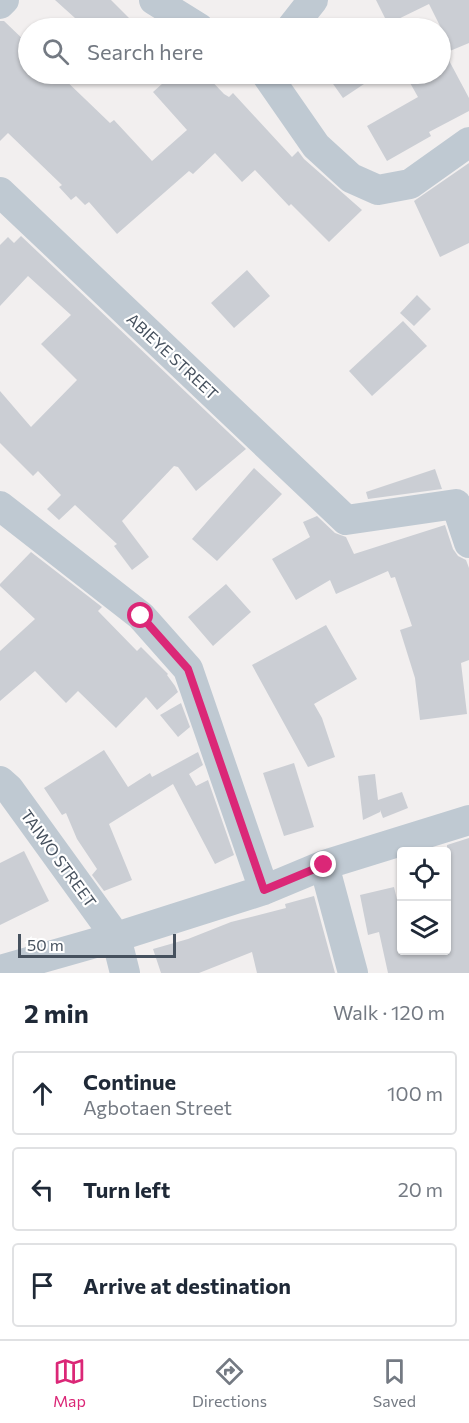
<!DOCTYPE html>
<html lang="en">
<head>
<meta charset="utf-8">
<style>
	:root { --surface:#fff; --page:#f2f2f3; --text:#1f2937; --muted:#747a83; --line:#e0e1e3; --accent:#db2777 }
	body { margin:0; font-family:Commissioner,sans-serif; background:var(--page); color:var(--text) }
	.controls { position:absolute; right:18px; bottom:18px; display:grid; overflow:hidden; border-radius:6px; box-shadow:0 2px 4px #0004 }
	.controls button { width:54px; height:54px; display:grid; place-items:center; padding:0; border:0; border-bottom:2px solid var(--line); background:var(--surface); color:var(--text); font:30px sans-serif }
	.scale { position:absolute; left:18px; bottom:15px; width:158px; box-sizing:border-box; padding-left:6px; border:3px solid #46515e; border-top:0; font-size:16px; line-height:21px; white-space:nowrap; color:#46515e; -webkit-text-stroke:4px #fff; paint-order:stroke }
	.stop { position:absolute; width:18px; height:18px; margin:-14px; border:4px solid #db2777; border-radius:50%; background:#fff }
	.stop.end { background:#db2777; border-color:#fff; box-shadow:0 2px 6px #0008 }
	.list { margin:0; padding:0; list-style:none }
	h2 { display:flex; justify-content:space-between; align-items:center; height:78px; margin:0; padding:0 24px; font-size:26px }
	h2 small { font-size:20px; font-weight:400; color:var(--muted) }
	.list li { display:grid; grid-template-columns:39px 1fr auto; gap:18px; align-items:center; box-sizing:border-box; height:84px; margin:0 12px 12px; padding:0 12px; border:2px solid var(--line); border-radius:6px }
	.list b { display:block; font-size:22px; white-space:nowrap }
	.list p { margin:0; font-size:20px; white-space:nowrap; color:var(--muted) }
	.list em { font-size:20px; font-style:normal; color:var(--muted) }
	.icon { flex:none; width:33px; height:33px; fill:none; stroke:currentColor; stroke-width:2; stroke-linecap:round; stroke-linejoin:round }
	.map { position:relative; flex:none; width:469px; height:973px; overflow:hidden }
	.search { position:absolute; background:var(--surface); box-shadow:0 2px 4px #0004; left:18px; right:18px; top:18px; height:66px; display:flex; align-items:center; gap:15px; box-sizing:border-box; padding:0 21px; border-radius:33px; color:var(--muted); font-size:22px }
	.sheet { height:366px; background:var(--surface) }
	nav { display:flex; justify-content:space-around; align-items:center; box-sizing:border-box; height:84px; border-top:2px solid var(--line); background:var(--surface); font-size:16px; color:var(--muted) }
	nav a { display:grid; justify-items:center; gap:3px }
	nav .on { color:var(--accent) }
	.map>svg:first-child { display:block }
</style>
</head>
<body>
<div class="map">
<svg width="469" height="973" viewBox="0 0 469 973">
	<rect width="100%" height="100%" fill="#f2efef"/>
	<path fill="#cbced4" d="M55,0h56l28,28h-75l11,-10z
		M376,0h93v43l-24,10 24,45v13l-40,21 2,4 -44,25 -20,-35 51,-29 -13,-23h36v-46l-12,-24 -41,20z
		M0,21h4l24,23v30h31l51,49 4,-3 38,41 35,-31 -34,-38 20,-18h32l19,20 5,3 4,-4 59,64 6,-6 6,8 58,51 -33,32 -38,-38 -2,2 -34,-36 -13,12 -27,-29 -22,21 -4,-3 -72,63 -28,-32 -4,3 -9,-9 -5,4 -12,-13 3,-2 -54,-52 -8,8z
		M326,74h53l-36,24z
		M469,163v80l-29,14 -26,-56z
		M21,236l225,213 -50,42 -18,-24 -4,-1 -52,55 27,36 -17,13 -18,-24 3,-2 -42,-39 -16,15 -12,-11 14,-14 -23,-24 -5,5 -33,-33v-52l31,36 46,-47 -36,-36 30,-29 -43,-39 -28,30v-61l8,-8 6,6z
		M247,270l23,26 -36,32 -23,-25z
		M417,295l14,14 -17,17 -14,-13z
		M403,321l24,25 -55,50 -23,-25z
		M254,468l28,26 -65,67 -25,-22z
		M435,469l7,20 -74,10 -2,-7z
		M317,516l18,17 11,4 8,17 91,-29 8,24 5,7 8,4 3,8v92l-8,3 6,51 -47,6 -5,-42 -15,-48 12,-4 -17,-49 -4,1 -3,-7 -52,23 -6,-14 -34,20 -24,-41 38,-22 -7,-15z
		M31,552l71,55 -4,4 39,40 4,-4 27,27 -1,1 8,11 3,6 -21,18 -11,-13 -30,31 -38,-37 -12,12 -31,-32 -35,30v-50l35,-32 -35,-33v-2z
		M226,584l25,28 -38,34 -25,-29z
		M326,625l31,54 -43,25 8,14 13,39 -27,10 -56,-102z
		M181,703l9,24 -12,10 -18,-22z
		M104,750l24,37 22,-14 2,4 46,-25 5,13 -14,9 7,12 12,-6 26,75 -19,9 -42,-80 -64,40 23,56 -28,11 -12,-16 5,-6 -20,-30 -11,-26 -4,2 -18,-27z
		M294,763l20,64 -30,9 -21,-63z
		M375,774l3,26 24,-8 6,16 -25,10 -3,-8v2l-17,8 -5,-44z
		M469,838v135h-81l-9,-41 -11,3 -8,-40 34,-8 8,33v31h45v-106z
		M24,851l25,50 -49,24v-62z
		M314,896l21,77h-78l-5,-21 -53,21h-38l-8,-24 35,-10 43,-17 55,-14 -1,-4z"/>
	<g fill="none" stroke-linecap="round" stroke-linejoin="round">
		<path stroke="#bfc9d2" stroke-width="30" d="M154,0l45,28
			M0,4l4,-4
			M291,28l22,-28
			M266,74l50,72 35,32 27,12 32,-6 59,-42
			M0,192l346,328 110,-16 13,39
			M0,506l141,110 47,53 76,221
			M0,781l9,8 107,148 9,36
			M324,865l29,108
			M0,970l116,-33 148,-47 60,-25 145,-45"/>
	</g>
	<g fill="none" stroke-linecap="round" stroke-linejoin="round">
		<path stroke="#db2777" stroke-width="8" d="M141,616l47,53 76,221 60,-25"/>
	</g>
	<g text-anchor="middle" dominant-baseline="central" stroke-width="4.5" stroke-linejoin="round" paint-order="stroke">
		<g font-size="16" fill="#46515e" stroke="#fff">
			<text transform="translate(173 356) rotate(43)">ABIEYE STREET</text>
			<text transform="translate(59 858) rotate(54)">TAIWO STREET</text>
		</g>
	</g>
</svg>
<div class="controls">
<button><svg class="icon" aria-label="locate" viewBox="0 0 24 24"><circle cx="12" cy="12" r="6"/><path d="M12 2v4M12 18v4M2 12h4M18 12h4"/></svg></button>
<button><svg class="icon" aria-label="layers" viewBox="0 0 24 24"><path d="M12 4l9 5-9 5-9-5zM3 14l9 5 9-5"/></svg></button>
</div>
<div class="scale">50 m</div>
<div class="stop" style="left:141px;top:616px"></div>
<div class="stop end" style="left:324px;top:865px"></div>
<div class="search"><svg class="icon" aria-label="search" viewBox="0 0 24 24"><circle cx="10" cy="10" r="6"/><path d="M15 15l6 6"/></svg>Search here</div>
</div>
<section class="sheet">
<h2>2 min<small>Walk · 120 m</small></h2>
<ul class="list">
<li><svg class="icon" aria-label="ahead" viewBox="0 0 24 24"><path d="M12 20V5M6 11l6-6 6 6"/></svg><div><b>Continue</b><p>Agbotaen Street</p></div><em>100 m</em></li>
<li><svg class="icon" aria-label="left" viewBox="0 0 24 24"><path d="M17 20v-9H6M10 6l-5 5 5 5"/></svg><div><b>Turn left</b></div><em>20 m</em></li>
<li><svg class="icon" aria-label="arrive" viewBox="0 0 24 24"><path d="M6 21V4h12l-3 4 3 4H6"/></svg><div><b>Arrive at destination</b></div></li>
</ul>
</section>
<nav>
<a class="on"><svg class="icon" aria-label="map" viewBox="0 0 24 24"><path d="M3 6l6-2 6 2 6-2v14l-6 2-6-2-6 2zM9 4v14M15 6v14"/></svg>Map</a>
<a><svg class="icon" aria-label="directions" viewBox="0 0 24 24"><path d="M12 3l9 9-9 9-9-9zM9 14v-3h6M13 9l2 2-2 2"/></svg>Directions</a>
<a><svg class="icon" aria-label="saved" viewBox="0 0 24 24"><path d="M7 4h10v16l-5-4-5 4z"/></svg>Saved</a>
</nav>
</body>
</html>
